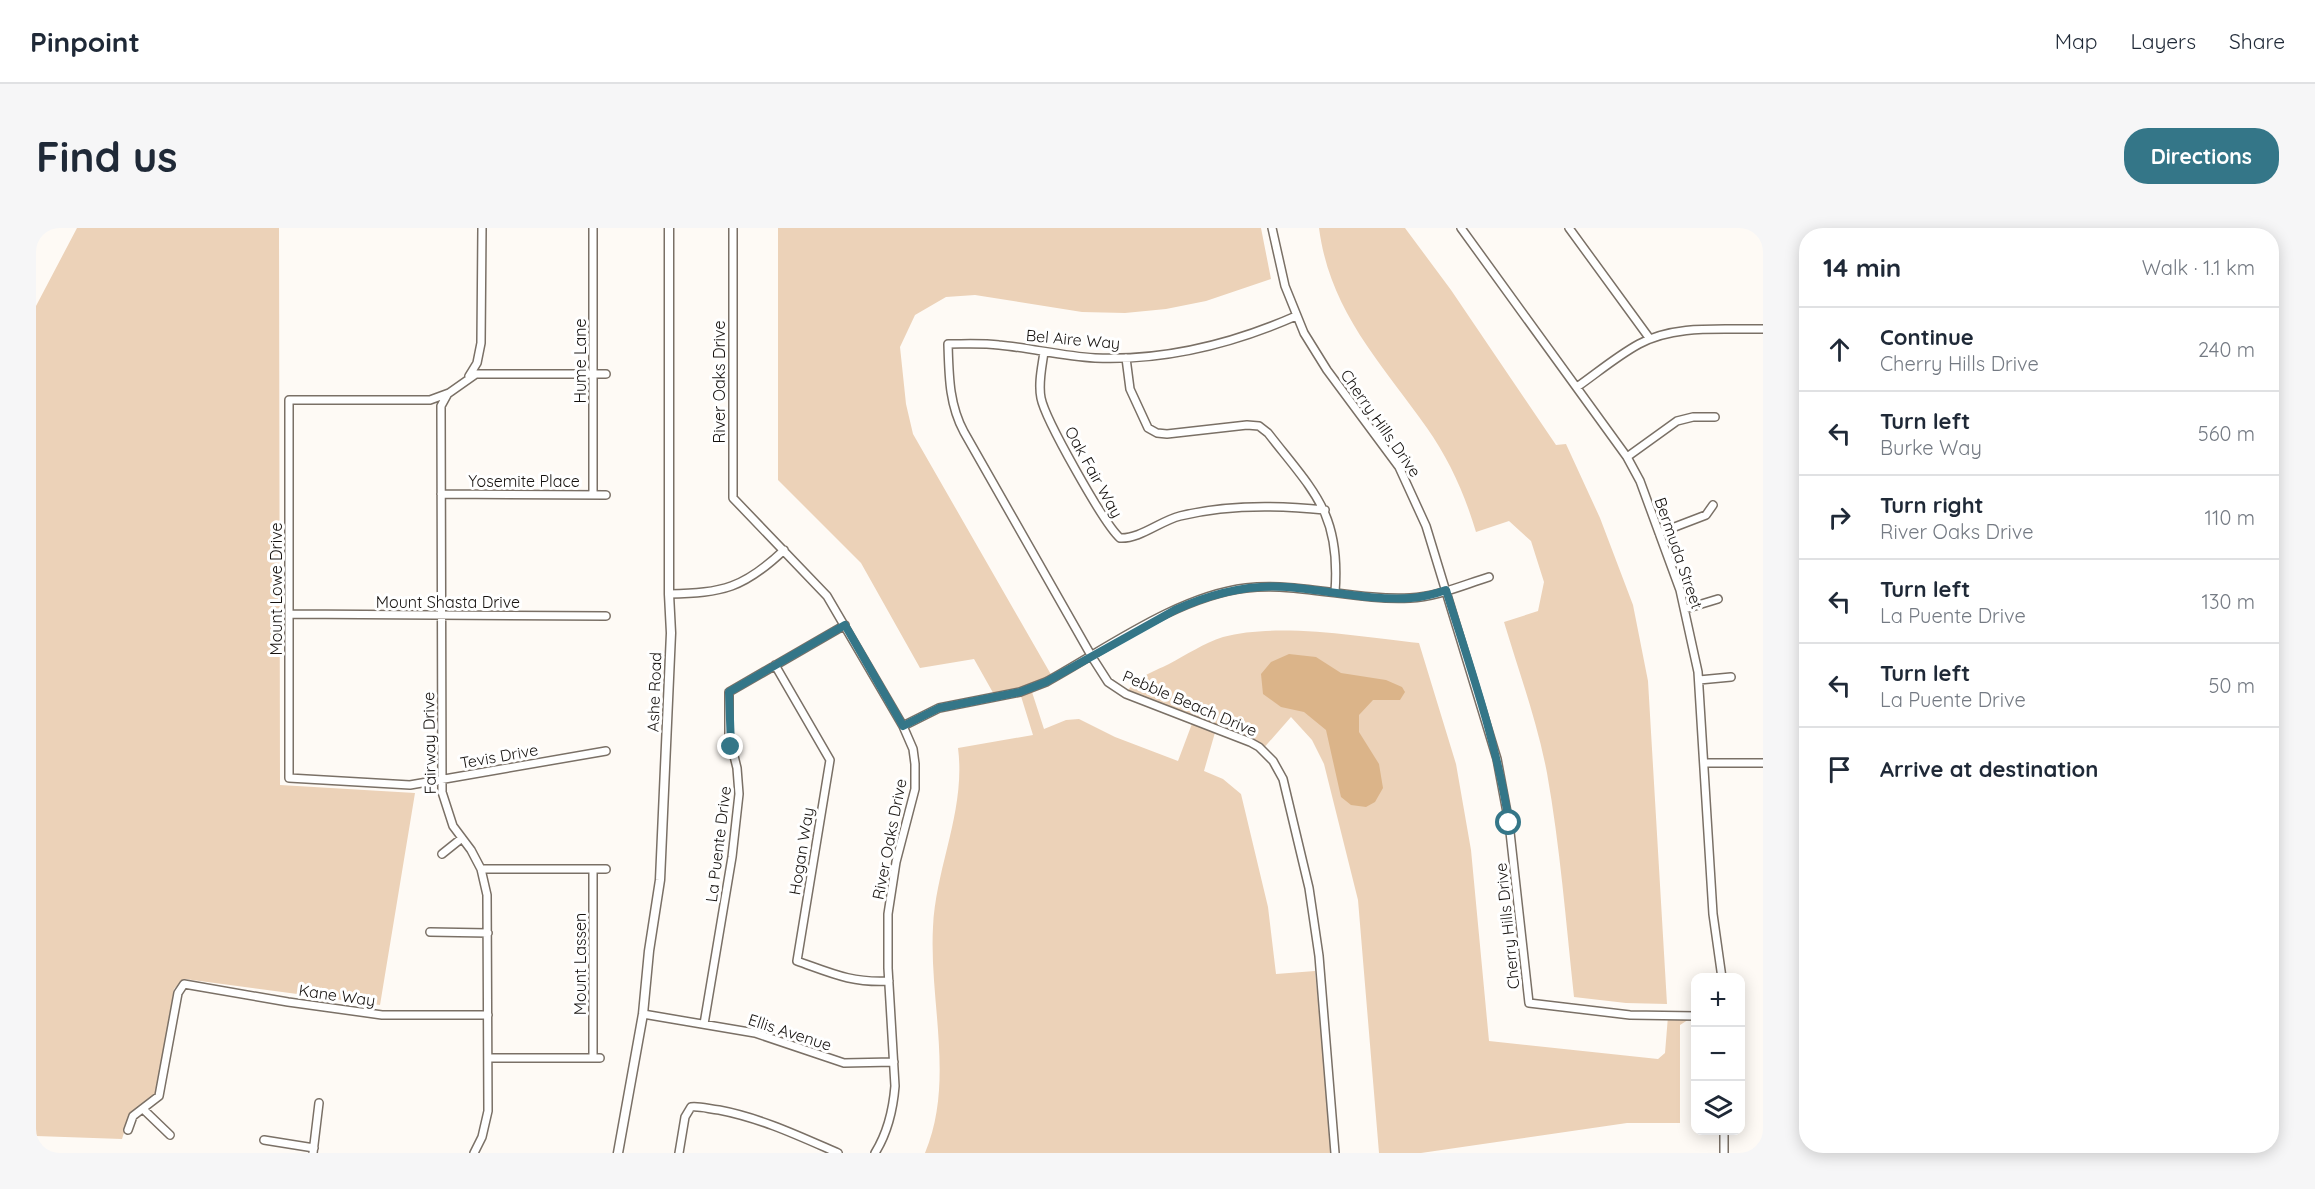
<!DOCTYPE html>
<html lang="en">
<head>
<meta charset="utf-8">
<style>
	:root { --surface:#fff; --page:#f6f6f7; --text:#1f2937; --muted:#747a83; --line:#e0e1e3; --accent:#347688 }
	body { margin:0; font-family:Quicksand,sans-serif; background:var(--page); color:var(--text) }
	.controls { position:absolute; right:18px; bottom:18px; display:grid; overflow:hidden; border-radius:12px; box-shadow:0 3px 15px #0003 }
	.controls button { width:54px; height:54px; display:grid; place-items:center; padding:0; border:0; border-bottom:2px solid var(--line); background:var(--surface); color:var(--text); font:30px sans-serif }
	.stop { position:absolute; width:18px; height:18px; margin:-14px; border:4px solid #347688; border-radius:50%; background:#fff }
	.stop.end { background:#347688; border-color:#fff; box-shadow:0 2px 6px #0008 }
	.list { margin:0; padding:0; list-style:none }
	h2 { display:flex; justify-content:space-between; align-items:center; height:78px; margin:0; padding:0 24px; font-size:26px }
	h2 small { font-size:20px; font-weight:400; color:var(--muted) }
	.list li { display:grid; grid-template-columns:39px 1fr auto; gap:18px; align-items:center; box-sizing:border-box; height:84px; padding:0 24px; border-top:2px solid var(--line) }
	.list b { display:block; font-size:22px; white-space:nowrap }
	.list p { margin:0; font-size:20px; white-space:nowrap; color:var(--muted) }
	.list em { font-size:20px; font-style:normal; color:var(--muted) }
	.icon { flex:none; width:33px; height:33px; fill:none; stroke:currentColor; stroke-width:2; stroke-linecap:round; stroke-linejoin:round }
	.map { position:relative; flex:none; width:1727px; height:925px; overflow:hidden; border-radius:24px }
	header { display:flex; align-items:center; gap:36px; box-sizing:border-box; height:84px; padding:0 30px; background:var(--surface); border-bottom:2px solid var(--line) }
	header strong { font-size:28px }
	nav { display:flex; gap:33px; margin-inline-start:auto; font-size:21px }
	.intro { display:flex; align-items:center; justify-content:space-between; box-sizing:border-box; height:144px; padding:0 36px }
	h1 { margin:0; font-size:42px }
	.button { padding:15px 27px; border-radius:24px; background:var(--accent); color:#fff; font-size:21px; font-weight:700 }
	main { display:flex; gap:36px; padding:0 36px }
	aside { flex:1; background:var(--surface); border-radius:24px; box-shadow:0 3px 15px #0003 }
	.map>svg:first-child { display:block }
</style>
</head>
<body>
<header>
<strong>Pinpoint</strong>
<nav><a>Map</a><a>Layers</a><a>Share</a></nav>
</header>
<div class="intro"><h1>Find us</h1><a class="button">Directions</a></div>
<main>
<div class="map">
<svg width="1727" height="925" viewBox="0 0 1727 925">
	<rect width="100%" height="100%" fill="#fefaf5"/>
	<path fill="#ecd2b8" d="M41,0h202l1,557 135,8 -35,212 -195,-26 -11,10 -18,104 -26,21 -8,25 -86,-3v-830z
		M742,0h483l10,51 -65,22 -40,8 -41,4 -43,-1 -107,-17 -29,2 -31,18 -15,32 6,57 7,30 140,244 -22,11 13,40 22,-9 13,-1 36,18 63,24 15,-40 -67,-27c8,-16 27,-22 43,-30 17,-9 35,-21 54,-27 55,-15 138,0 196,6l37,121 15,86 18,191 169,18 7,-6 3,-37h26l-14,9v98h-53l-206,30h-42l-21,-253 -34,-136 -12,-24 -21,-23 -29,33 -46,-21 -12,42 19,8 18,15 27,113 8,67 39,-3 18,182h-408c30,-71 4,-151 8,-226 3,-61 33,-117 25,-179l75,-13 -13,-42 -24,5 -22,-39 -54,9 -59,-105 -83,-83z
		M1283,0h86l46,62 105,155 10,-1 34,74 33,87 15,76 19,323 -41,-1 -52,-6c-8,-75 -14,-151 -27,-224 -10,-52 -28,-101 -43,-151l34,-11 6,-29 -13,-41 -22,-20 -33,11c-11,-37 -27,-73 -49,-104 -46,-66 -97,-116 -108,-200z"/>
	<path fill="#dbb489" d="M1253,426l27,3 25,16 45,7 16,7 3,5 -5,8h-27l-14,15v17l20,32 4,24 -8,14 -9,5 -15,-2 -10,-8 -15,-67 -22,-18 -23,-5 -18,-13 -2,-20 10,-12z"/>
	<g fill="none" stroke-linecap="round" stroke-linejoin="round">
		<defs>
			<path id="minor" d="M697,0v270l94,98 76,130 10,23 2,15v25l-19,73 -8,52v54l7,118c-2,25 -7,46 -20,67
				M1236,0l13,58 19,47 23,37 72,97 27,59 71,233 12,64 20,180 101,12 66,1
				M1425,0l166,229 13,24 40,109 18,82 15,242 9,64
				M1533,0l81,111
				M1260,88c-64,28 -130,45 -201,42 -33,-2 -64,-10 -96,-13 -17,-2 -34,-1 -51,-1 1,32 1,60 16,88l128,225 16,25 18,12 124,48 9,5 14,14 10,18 26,109 10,68 16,197
				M1008,124c-2,15 -6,31 -3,46 4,21 63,126 79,140 20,1 40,-17 60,-22 48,-12 97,-11 145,-6
				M1090,130l4,31 18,39 9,5 10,1 80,-9 12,1 9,7c45,58 73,80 67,159
				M433,148l8,-13 4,-20 1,-115
				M1541,159c20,-14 40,-31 62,-43 37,-20 83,-14 124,-15
				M411,167l-6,11 1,386 11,34 18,24 10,19 6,26 1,216 -6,26 -8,16
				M1591,229l50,-36 16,-4h22
				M405,266l165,1
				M557,267v-267
				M1623,305l47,-18 7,-10
				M633,366c54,-1 75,-6 115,-44
				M1649,381l33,-10
				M253,386l317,2
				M739,437l55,95 -33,201c34,12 54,22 92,20
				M1663,452l32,-3
				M867,498l36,-18 81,-16 26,-10c60,-33 132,-86 200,-94 55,-6 110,13 164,10 26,-1 53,-13 79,-21
				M570,523l-196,34 -121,-7v-378h141l19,-7 27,-19h130
				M1668,535h59
				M406,626l20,-16
				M445,641h125
				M557,641v189
				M394,704l58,1
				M607,786l112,19 89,30 50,-1
				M668,796l28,-167 7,-63 -2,-26 -8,-32v-44l116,-67
				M452,830h112
				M107,881l27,26
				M92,902l5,-14 26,-20 19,-103 6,-9 104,18 94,13h106
				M1688,902v23
				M228,912l50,8
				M277,925l6,-50
				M643,925l6,-36 6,-10c9,-1 18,2 28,3 42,8 80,26 119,43"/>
			<path id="tertiary" d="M582,925l25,-139 6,-63 11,-71 11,-247 -2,-39v-366"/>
		</defs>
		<use href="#minor" stroke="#7a7066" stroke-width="10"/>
		<use href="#tertiary" stroke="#7a7066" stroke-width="11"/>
		<use href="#minor" stroke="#fff" stroke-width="7"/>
		<use href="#tertiary" stroke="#fff" stroke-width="8"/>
	</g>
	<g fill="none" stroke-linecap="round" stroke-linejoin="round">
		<path stroke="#347688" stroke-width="8" d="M695,519l-2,-55 116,-67 58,101 36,-18 81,-16 26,-10 129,-72c35,-16 72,-26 112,-23 38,3 86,14 124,11 12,-1 24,-4 35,-8 24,77 51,153 63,233"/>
	</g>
	<g text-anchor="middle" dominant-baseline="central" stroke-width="6" stroke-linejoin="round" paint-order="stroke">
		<g font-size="16" fill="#16120f" stroke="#fff">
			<text transform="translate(1037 111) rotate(5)">Bel Aire Way</text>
			<text transform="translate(544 133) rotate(-90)">Hume Lane</text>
			<text transform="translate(683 154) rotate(-90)">River Oaks Drive</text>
			<text transform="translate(1345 195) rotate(55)">Cherry Hills Drive</text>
			<text transform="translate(1058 244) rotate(61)">Oak Fair Way</text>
			<text x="488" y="253">Yosemite Place</text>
			<text transform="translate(1643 325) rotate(71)">Bermuda Street</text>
			<text transform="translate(240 361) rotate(-90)">Mount Lowe Drive</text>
			<text x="412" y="374">Mount Shasta Drive</text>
			<text transform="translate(618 464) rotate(-88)">Ashe Road</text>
			<text transform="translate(1154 475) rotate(23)">Pebble Beach Drive</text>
			<text transform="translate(393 515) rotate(-91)">Fairway Drive</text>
			<text transform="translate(463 528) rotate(-10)">Tevis Drive</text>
			<text transform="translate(853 611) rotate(-79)">River Oaks Drive</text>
			<text transform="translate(682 616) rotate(-83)">La Puente Drive</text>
			<text transform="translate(765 623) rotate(-81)">Hogan Way</text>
			<text transform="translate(1471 698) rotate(-96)">Cherry Hills Drive</text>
			<text transform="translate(544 736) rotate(-90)">Mount Lassen</text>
			<text transform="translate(301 767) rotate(8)">Kane Way</text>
			<text transform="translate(754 804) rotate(18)">Ellis Avenue</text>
		</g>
	</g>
</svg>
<div class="controls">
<button>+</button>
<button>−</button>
<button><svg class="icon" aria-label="layers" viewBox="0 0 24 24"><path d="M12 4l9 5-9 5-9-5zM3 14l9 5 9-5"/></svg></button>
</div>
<div class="stop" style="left:1473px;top:595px"></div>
<div class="stop end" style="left:695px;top:519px"></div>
</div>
<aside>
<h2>14 min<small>Walk · 1.1 km</small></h2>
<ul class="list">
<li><svg class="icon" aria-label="ahead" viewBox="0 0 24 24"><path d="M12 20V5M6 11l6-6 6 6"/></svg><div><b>Continue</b><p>Cherry Hills Drive</p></div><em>240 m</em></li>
<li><svg class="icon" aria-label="left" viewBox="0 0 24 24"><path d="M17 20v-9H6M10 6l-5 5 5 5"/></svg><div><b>Turn left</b><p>Burke Way</p></div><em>560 m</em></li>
<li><svg class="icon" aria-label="right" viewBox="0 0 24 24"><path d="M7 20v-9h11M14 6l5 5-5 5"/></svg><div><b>Turn right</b><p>River Oaks Drive</p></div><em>110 m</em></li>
<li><svg class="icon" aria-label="left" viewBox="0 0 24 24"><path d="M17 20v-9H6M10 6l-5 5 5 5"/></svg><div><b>Turn left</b><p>La Puente Drive</p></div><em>130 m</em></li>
<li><svg class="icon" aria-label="left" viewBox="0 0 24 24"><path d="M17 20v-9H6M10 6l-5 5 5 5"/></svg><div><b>Turn left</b><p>La Puente Drive</p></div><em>50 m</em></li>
<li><svg class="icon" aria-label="arrive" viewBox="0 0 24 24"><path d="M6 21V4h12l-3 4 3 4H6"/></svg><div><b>Arrive at destination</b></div></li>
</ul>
</aside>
</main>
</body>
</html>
